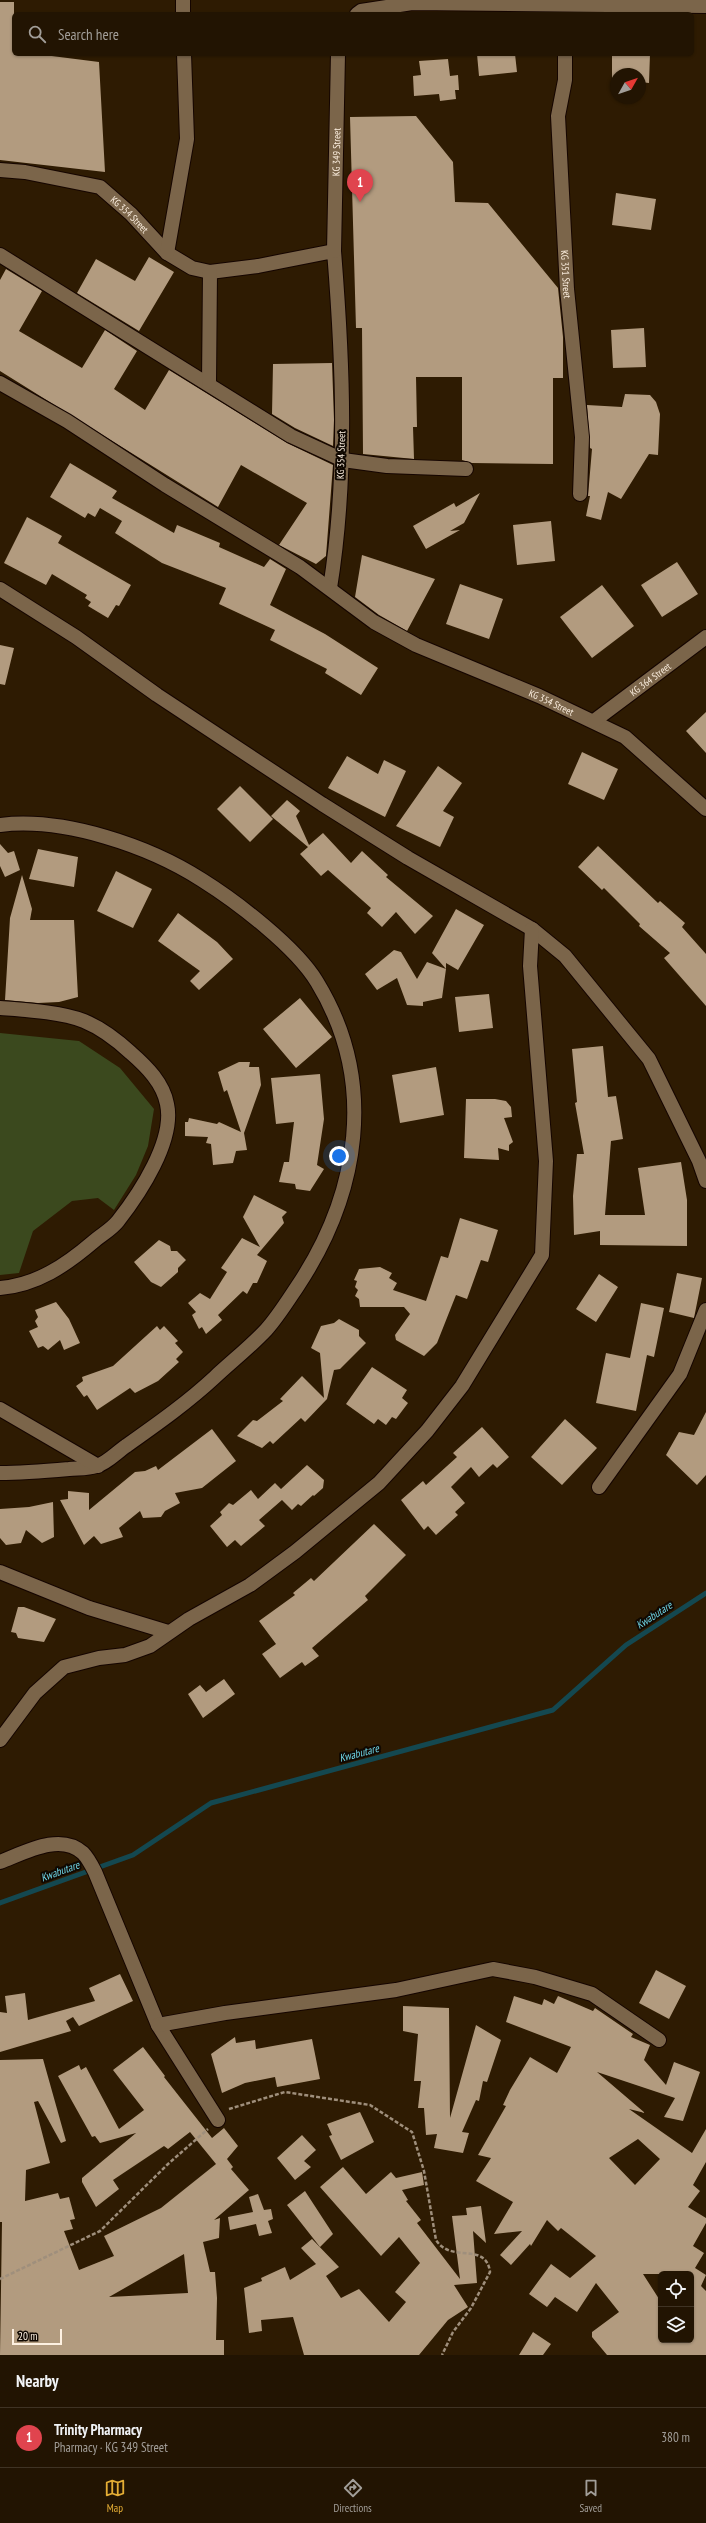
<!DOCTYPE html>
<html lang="en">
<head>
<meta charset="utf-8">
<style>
	:root { --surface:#221402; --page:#2e2111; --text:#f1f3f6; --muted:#a29e99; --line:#3f3324; --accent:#e4ad35 }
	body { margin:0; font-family:"PT Sans Narrow",sans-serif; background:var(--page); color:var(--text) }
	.controls { position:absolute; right:12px; bottom:12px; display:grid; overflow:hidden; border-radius:6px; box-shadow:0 1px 3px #0004 }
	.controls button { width:36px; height:36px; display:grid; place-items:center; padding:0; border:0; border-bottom:1px solid var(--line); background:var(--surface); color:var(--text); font:20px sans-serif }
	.compass { position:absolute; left:610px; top:68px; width:36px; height:36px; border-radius:50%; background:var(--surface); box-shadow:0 1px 3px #0004; rotate:50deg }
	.scale { position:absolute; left:12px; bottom:10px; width:50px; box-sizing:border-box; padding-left:4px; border:2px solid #fef1e2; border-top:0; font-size:11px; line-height:14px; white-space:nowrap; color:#fef1e2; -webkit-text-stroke:3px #100801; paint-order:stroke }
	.you { position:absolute; left:339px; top:1156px; width:14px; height:14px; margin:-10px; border:3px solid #fff; border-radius:50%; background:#1a73e8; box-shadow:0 0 0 6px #1a73e833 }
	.badge { display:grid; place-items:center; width:26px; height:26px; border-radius:50%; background:var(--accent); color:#fff; font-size:13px; font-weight:700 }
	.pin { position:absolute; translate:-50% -33px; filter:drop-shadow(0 1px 2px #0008) }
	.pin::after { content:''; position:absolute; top:21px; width:14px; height:12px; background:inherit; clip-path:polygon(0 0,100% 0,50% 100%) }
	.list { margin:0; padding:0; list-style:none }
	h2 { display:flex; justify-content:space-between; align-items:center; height:52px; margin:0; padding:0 16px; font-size:17px }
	h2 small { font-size:13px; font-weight:400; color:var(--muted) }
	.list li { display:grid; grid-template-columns:26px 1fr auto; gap:12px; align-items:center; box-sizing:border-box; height:60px; padding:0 16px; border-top:1px solid var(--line) }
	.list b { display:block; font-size:15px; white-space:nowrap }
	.list p { margin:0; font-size:13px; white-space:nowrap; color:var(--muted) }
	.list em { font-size:13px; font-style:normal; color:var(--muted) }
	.icon { flex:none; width:22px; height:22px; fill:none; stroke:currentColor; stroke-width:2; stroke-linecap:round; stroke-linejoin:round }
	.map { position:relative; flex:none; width:706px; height:2355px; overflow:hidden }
	.search { position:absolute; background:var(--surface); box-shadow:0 1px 3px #0004; left:12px; right:12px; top:12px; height:44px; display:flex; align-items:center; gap:10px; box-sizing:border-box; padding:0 14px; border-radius:6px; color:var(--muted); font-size:15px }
	.sheet { height:112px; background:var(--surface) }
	nav { display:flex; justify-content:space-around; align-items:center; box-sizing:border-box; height:56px; border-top:1px solid var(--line); background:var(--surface); font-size:11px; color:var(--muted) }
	nav a { display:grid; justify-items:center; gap:2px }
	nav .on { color:var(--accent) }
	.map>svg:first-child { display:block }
</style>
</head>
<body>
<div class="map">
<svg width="706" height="2355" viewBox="0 0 706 2355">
	<rect width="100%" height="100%" fill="#2e1b02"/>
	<path fill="#3b491e" d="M0,1033l79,8 41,27 34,41 -6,37 -12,29 -22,35 -16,-12 -26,3 -39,30 -14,42 -19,2z"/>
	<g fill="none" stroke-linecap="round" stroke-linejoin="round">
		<path stroke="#144850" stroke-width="5" d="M0,1903l133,-48 78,-52 342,-93 73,-65 80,-52"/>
	</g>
	<path fill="#b29b7f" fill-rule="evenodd" d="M0,2h14v52h22l63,8 6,110 -105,-12z
		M477,54h38l2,18 -38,4z
		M612,54h38l-1,29 -9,-1v-8h-24v7h-4z
		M448,59l2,17 8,-1 1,15h-4l1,9 -16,2 -1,-7 -25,2 -1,-20 8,-1 -2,-14z
		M416,116l37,46 2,40 33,1 70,85 5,49v41h-10v86l-81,-1 -10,-3v-83h-46l1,50h-4l1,32 -51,-5 -1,-126h-6l-6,-211z
		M616,193l40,6 -5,31 -39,-5z
		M149,257l25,15 -35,59 -62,-38 19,-34 39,22z
		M6,269l36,22 -23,40 63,37 23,-38 32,21 -23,38 31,21 24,-40 118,73 46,22 -7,91 -10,8 -37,-19 28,-42 -66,-38 -23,42 -218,-136v-91z
		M644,328l2,39 -33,1 -2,-38z
		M332,363l2,57 -1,26 -38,-18 -23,-14 1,-50z
		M625,394l25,1 6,7 4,12 -2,41 -9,-1 -28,45 -13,-7 -7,28 -15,-4 4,-20h-2l4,-47 -2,-1 -3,-43 35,2z
		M70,463l47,28 -5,7 62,35 3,-8 43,18 -1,4 45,20 6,-8 16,10 -16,36 55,29 53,34 -17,27 -36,-22 2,-4 -57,-29 5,-10 -56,-26 7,-16 -64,-25 -47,-30 7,-12 -22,-13 -5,9 -7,-4 -3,5 -35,-21z
		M480,493l-16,30 -14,8 10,-1 -34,19 -13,-23 41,-23 2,4z
		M27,517l35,19 -4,7 73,42 -12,21 -3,-1 -8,13 -20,-12 3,-4 -6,-4 2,-3 -35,-21 -6,11 -42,-22z
		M551,521l4,40 -38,4 -4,-40z
		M362,555l73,24 -28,52 -28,-16 -24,-18z
		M677,562l21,32 -36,23 -21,-32z
		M460,584l43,15 -14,40 -43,-15z
		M602,585l32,41 -42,32 -32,-41z
		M0,645l14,3 -9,37 -5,-1z
		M706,712v41l-20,-22z
		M582,752l36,17 -14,31 -36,-16z
		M347,756l31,18 6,-14 22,11 -21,46 -57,-29z
		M438,766l24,17 -19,28 11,6 -14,30 -44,-21z
		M240,786l33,33 -23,23 -33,-33z
		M287,800l13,11 -4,5 13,29 14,-12 28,30 11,-12 26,24 -2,2 47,39 -18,18 -19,-22 -14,15 -15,-14 4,-5 -43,-38 -7,6 -21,-22 8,-7 -37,-31z
		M0,844l8,9 6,-2 6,19 -15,7 -5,-11z
		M598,846l60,57 2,-2 25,22 -3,4 24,27v52l-42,-48 6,-5 -31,-27 1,-2 -36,-36 -2,2 -24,-23z
		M38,849l40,8 -4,30 -45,-8z
		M116,871l36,18 -19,39 -36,-17z
		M22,875l10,34 -2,11h44l4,77 -19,5 -21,1 -33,-3 5,-82z
		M456,909l28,16 -26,45 -12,-7v6l-14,-16z
		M178,913l39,29 16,17 -34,31 -9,-9 10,-10 -42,-30z
		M394,950l7,2 16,27 10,-17 19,7 -4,29 -19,4v4l-16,-1 -10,-27 -20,12 -12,-16z
		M489,994l4,34 -34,4 -4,-35z
		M300,998l32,39 -36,31 -33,-39z
		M603,1046l5,51 8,-1 7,43 -12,2 -6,74h40l-7,-47 43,-6 6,38v46l-87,-1v-14l-26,4 -1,-39 4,-42h7l-9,-51 2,-1 -5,-53z
		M239,1062h11l-1,5h10l2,18 -17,48 3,17 -11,1 -3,12 -20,2 -2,-21 -5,-1 2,-6 -23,-1v-14h3l1,-4 28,6 2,-2 22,10 -14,-42 -3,2 -6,-20z
		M436,1067l8,48 -44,8 -8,-48z
		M320,1074l4,45 -7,46 7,4 -14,22 -14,-2 -1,-5 -16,-2 5,-20h5l5,-40 -18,2 -5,-46z
		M466,1099h29l11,2 5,6 1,10 -8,1 9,24 -4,3v6l-11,-3 1,12 -35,-2z
		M254,1195l33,17 -5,5 2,6 -27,32 10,6 -10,22h-4l-6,11 -4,-3 -25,24 4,5 -16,14 -4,-7 -3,2 -7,-14 4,-3 -8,-9 12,-10 10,6 17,-27 -6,-4 21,-30 18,9 -17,-30z
		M460,1218l38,12 -10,32 -7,-2 -14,39 -11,-4 -19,48 -13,13 -28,-16 -1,-5 15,-21 -6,-7h-44l-1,-8 -4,-3 3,-6 -3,-3 2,-6 -3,-1 5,-11 21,-2 12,6 -3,5 8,5 -4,7 33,11 15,-45 7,2z
		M159,1240l11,6 1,5h6l9,9 -8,8v4l-17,15 -10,-5 -17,-20z
		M677,1273l25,5 -8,40 -25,-6z
		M599,1274l19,13 -22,35 -20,-13z
		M56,1302l13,17 11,24 -16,7 -4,-10 -12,10 -5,-4 -5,2 -9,-17 9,-4 -3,-6 3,-4 -3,-7z
		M641,1303l23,5 -10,49 -7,-2 -11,56 -40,-8 10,-50 24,5z
		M339,1319l20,11v6l7,7 -26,26 -6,1 -7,29 -22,23 -4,-4 -28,26 -3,-3 -8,7 -25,-12 16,-16 4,1 26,-20 -3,-2 22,-23 22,22 -4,-45 -9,-5 10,-22 13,-3z
		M157,1326l3,4 4,-4 14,15 -3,2 8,9 -7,7 3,3 -21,19 -23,12 -5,-5 -33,22 -10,-15 -3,2 -8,-11 7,-5 -1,-4 31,-11z
		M372,1367l35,23 -5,8 6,5 -12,16 -4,-2 -6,8 -8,-6 -4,5 -28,-20z
		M706,1412v63l-9,10 -31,-30 13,-23 15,3z
		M565,1419l32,29 -35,37 -31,-28z
		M482,1427l27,30 -12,11 -4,-4 -14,13 -8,-10 -20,20 14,16 -10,9 3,3 -22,20 -8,-9 -4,4 -23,-30 22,-19 3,4 31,-28 -4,-4z
		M212,1429l24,32 -34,27 -27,5 5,10 -15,8 -4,6 -18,1 -3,-7 -21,17 4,9 -22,7 -7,-8 -10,9 -24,-45 8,-1v-8l21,2v17l46,-38 10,-1 11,-5 2,4z
		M307,1465l17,15 -1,8 -9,8 -1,-1 -12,11 -3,-2 -6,6 -10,-10 -23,20 6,6 -24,20 -6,-6 -8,7 -17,-21 12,-11 -2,-3 9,-9 4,2 18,-15 7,9 17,-16 6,6z
		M53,1502l1,35 -12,6 -16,-13 -5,13 -15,2 -6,-7v-29l29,-2z
		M374,1524l32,31 -41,41 3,4 -56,48 7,8 -14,10 -3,-4 -22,16 -18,-24 14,-10 -17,-23 36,-26 -2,-2 18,-15 3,3z
		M18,1607h6l32,12 -12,23 -26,-4 -2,-5 -5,-1z
		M224,1679l11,15 -32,24 -15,-24 12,-9 6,7z
		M656,1970l30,16 -17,33 -30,-16z
		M120,1974l13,27 -54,25 -6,-9 -7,4 5,10 -71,21v-40l7,1 -2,-17 20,-3 3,27 67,-19 -6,-13z
		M514,1996l28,9 2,-6 10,5 4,-8 35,15 2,-3 38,26 -2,3 19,8 -6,15 22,25 8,-23 26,10 -17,49 -19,-4 11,-19 -78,-26 48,41 -16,-4 63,44 14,-24v33l-13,23 7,6 -12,16 18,11v5l-13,23 11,7 -9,15 11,7 -5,11 5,5v64h-99l-15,-18v-5l27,-20 -23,-29 -19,29 -22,-15 -8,10 -18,-13 22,-30 19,14 26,-22 -35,-28 -3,3 -11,-11 -16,26 -1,-2 -19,21 -11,-10 22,-24 -28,3 19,-32 -37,-21 15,-23 -13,-3 28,-49 -3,-1 7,-15 20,-33 27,16 14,-26 -65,-25zM638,2139l22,20 -25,26 -26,-27zM643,2274h48v66h-30v-38z
		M403,2006l46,2 1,110 26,-93 25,15 -14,42 -4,-1 -4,20 -3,-1 -14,32 7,1 -6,20 -29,-5 3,-14 -11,1 -2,-27h-6l3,-27h-7l4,-47 -15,-3z
		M235,2037l1,6 19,-3 1,9 56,-10 8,40 -43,8 -2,-10 -30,6 -23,10 -11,-39z
		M143,2047l22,29 -1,1 48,61 12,-10 14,18 -11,13 6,8 -2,2 18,21 -35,30 6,-2 -1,20 -16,4 7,30h5l2,26 -1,42h8v15h-224l2,-133h-2v-162l43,-1 23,82 -5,2 -23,-42 -4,1 16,61 -24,7 -1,31 33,-8 2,6 9,-2 6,22 -5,1 3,9 -9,2 15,39 35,-14 -10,-20 57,-28 55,-44 -26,-32 -22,17 -4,-3 -51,34 6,9 -23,18 -14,-25v-4l54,-45 -36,10 -5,-7 -3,1 -34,-61 21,-11 2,5 5,-3 33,62 25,-19 -31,-40zM184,2254l4,39 -79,4 49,-28z
		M360,2112l14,30 -33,18 -12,-24 3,-1 -5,-11z
		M302,2135l14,15 -12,11 7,6 -16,13 -18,-22z
		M343,2167l23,27 25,-22 5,6 26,-6 2,13 -22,5 6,10 -2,1 15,19 -4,3 43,56 -8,-63 15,-1 -1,-7 15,-2 5,37 -13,-12 4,52 -23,2 14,22 -20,13 -29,35h-115l-11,-38 -32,3 1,11 -13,2 -5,-45 18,-7 -1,-3 24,-11 5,13 26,-16 -15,-16 11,-9 27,28 -13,9 15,22 18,-9 30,33 17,-20 -11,-10 25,-29 -21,-26 -18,19 -61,-69z
		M305,2191l28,43 -13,13 -33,-42z
		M258,2194l6,16 7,-1 2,10 -5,2 4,12 -13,3 -3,-12 -26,6 -2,-13 25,-5 -4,-15z
		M533,2332l18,12 -8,11h-24z"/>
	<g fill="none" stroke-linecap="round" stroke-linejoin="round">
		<defs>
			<g id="minor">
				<path d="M183,0v14"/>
				<path d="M357,14l4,-3 51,-8 294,3"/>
				<path id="s1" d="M565,54v26l-7,36 9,173 15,148 -2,57"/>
				<path id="s2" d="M0,170l25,2 75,15 31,27 36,39 25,15 18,4 48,-6 76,-15c9,112 14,225 -4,337"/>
				<path id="s3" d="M334,251l4,-197"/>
				<path d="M167,253l20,-114 -3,-85"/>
				<path d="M0,255l291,181 52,24 44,6 79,3"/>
				<path id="s4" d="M0,383l67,38 98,64 135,82 74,55 42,23 123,51 86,41 81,72"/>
				<path d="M209,383l1,-111"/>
				<path d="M0,589l76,48 81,58 165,109 86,54 124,71 33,27 84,103 50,102 7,20"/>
				<path id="s5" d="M594,721l112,-84"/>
				<path d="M0,825c64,-8 149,21 202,55 35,22 94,67 115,102 61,100 42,212 -20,305 -10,15 -20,31 -31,43 -16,17 -35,32 -51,47 -28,26 -58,47 -89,69 -9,6 -20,18 -30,20 -9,3 -18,2 -27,3 -23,2 -46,4 -69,4"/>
				<path d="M0,1008c25,2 61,4 84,13 17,7 34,20 47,32 16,14 32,30 36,51 8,36 -27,89 -49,117 -6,8 -17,14 -25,21 -27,23 -56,43 -93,46"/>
				<path d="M0,1409l98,57"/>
				<path d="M599,1487l81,-113 26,-64"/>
				<path d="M0,1572l89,36 79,24"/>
				<path d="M0,1740l35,-47 29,-26 35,-9 26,-3 25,-9 39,-27 61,-34 45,-33 84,-69 48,-52 35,-45 80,-131 4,-94 -16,-195 2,-37"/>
				<path d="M0,1862c24,-9 60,-30 83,-9 5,5 9,13 12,19l63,153 60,95"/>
				<path d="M158,2025l67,-12 171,-23 97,-21 42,8 57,17 67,46"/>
			</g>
		</defs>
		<use href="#minor" stroke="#150500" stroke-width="16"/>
		<path stroke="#9f8f7c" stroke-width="2.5" stroke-dasharray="4 2" stroke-linecap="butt" d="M229,2109l56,-17 85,13 42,27 12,39 12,69c15,24 50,1 54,32l-19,36 -18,24 -11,23
			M0,2279l100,-48 68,-67 40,-35"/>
		<use href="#minor" stroke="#7b654a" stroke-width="14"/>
	</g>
	<g text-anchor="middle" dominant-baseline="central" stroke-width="4" stroke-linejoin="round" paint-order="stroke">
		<g font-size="10" fill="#fef1e2" stroke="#100801">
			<text stroke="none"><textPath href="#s3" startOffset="99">KG 349 Street</textPath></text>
			<text stroke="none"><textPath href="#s2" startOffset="142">KG 354 Street</textPath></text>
			<text stroke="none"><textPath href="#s1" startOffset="221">KG 351 Street</textPath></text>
			<text transform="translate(341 455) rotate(-88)">KG 354 Street</text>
			<text stroke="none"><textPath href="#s5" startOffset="70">KG 364 Street</textPath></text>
			<text stroke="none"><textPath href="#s4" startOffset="639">KG 354 Street</textPath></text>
		</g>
		<g font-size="11" font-style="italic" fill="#70d7e8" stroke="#100801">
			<text transform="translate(654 1615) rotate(-33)">Kwabutare</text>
			<text transform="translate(359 1753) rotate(-15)">Kwabutare</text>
			<text transform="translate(60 1871) rotate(-20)">Kwabutare</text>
		</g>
	</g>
</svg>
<div class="controls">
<button><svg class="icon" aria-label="locate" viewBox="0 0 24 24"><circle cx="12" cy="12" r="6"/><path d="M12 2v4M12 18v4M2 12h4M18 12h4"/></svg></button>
<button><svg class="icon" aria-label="layers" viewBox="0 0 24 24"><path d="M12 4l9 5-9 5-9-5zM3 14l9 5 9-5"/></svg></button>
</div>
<svg class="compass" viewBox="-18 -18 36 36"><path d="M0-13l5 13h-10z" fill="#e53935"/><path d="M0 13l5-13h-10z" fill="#a29e99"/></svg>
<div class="scale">20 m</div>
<div class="you"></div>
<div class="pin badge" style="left:360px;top:202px;background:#e0444e">1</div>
<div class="search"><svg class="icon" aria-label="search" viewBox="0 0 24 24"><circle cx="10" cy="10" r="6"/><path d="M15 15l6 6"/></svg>Search here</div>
</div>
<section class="sheet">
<h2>Nearby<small></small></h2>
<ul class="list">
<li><span class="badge" style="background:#e0444e">1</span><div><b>Trinity Pharmacy</b><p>Pharmacy · KG 349 Street</p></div><em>380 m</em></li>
</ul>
</section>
<nav>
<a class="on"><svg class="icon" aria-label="map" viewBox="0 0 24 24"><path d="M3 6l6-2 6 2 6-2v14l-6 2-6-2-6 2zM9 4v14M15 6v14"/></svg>Map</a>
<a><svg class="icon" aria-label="directions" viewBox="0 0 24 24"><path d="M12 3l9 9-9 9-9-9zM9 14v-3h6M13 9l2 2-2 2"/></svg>Directions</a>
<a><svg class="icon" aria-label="saved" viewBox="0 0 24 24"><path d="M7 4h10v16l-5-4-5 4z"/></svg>Saved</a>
</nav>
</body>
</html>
